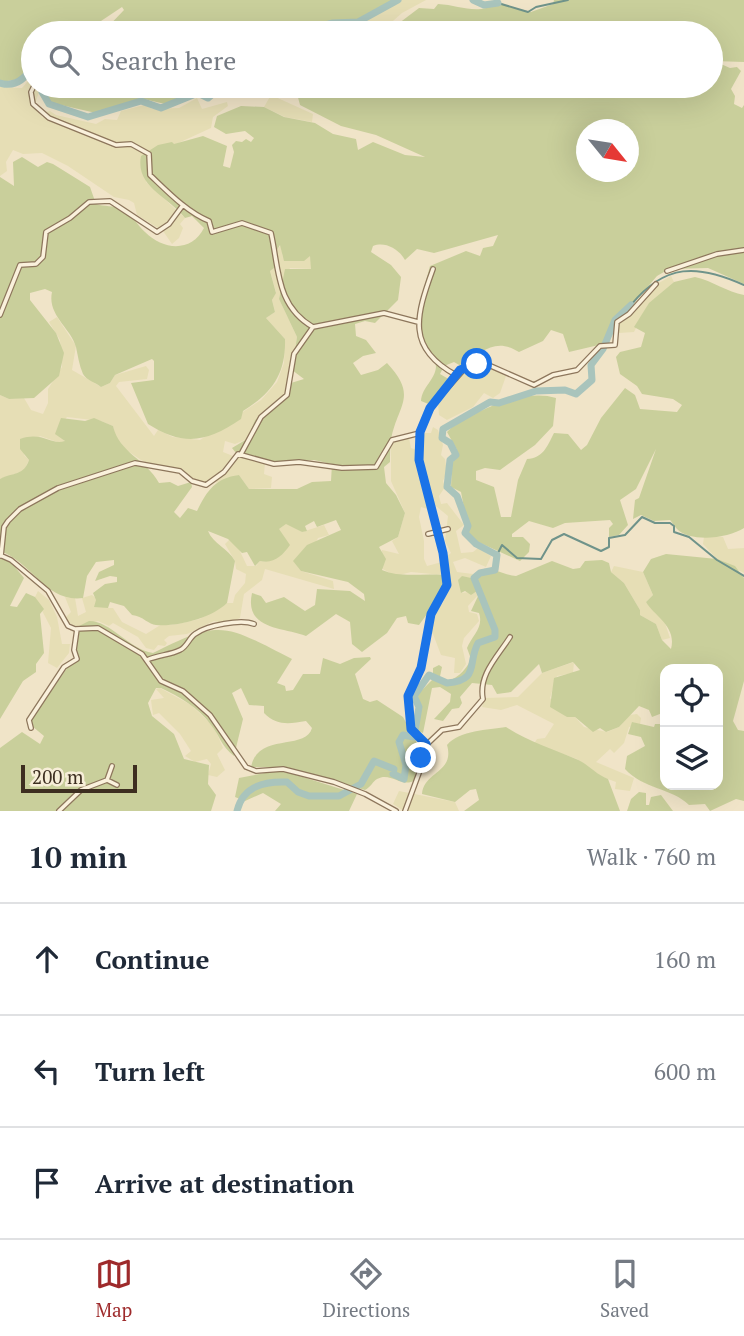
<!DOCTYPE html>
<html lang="en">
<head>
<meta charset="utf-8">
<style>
	:root { --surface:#fff; --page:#f6f6f7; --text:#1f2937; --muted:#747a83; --line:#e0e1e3; --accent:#9e2a2b }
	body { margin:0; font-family:"PT Serif",serif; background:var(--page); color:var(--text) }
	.controls { position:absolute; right:21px; bottom:21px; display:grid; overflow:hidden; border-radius:14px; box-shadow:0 7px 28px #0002 }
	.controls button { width:63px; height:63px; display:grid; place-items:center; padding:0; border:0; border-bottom:2px solid var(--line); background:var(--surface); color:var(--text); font:35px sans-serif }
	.compass { position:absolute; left:576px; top:119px; width:63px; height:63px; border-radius:50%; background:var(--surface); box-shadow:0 7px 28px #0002; rotate:120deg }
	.scale { position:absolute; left:21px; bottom:18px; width:116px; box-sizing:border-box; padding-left:7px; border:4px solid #3d2e20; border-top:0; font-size:19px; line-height:24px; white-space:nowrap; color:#3d2e20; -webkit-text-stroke:5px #f7eed8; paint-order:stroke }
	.stop { position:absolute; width:21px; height:21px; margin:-16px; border:5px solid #1a73e8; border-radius:50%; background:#fff }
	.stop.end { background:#1a73e8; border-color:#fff; box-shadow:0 2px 7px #0008 }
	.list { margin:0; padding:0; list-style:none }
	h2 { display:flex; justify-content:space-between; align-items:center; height:91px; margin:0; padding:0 28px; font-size:30px }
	h2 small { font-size:23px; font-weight:400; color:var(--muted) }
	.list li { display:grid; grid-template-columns:46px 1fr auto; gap:21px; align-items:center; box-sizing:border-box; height:112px; padding:0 28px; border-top:2px solid var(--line) }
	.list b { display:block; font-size:26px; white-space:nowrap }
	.list em { font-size:23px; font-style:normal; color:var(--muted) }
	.icon { flex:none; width:38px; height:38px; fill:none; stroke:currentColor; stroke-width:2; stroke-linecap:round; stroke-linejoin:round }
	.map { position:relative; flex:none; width:744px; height:811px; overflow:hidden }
	.search { position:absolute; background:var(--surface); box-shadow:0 7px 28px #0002; left:21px; right:21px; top:21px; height:77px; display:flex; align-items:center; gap:18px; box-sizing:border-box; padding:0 24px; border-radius:38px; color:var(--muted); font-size:26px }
	.sheet { height:427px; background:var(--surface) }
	nav { display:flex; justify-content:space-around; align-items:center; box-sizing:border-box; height:98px; border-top:2px solid var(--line); background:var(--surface); font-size:19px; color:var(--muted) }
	nav a { display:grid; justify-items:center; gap:4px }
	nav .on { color:var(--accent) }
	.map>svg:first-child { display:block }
</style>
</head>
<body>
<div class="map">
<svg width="744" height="811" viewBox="0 0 744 811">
	<rect width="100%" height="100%" fill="#f0e4c8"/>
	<path fill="#e6deb5" d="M400,0h26l-24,13 -17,15 -14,5h-81h21l8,-3 1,3 12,-7 25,-1z
		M33,75v11h8l-7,21 9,11 2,-6 5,-1 6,4 40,9 9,-5 12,1 4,-9 23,-6 9,4 26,-1 18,-10 5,11 25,-7 1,4 -15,11 -2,11 -37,17 -28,37 39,36 -5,6 3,4 -4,10 -7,6 -9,-13 -26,-16 -3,-12 -5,-3 -15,-3 -46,-31 -26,-13 -19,1 -10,-4 -7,12 1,9 -7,5v-89l22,1z
		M271,95l42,19 -1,8 -27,-5 -21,-10z
		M281,245l2,13 20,3 3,-5h4l2,7v6l-22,-1 -7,11 -4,20 18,38 -5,33 -8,24 -29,26 -8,19 -12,5 -10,-3 -2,11 10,4 -20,25 -7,3 -13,-3 -13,-12 -23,-2 -16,-7 -19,-13 -6,-7 -3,-14 -12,-5 -34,-4 -8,10 1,9 5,5 -2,3 -23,-8 -16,19 5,5 -5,11 -24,8v-84l9,4 15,-1 7,12 12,4 5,-11v-14l14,-22 -2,-27 -11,-18 8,-5 19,29 -4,24 21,12 8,5 9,-4 5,-8 31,-9 3,4 -2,9 -28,3 -3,4 38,50 4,-6 15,7 27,3 61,-40 16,-18 7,-19 1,-24 -19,-21 9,-6 -3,-12 4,-8 -6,-21 8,-6 -1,-15z
		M671,276l3,6 -26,23 -14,27 -15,1 -1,-10 39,-39z
		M479,367l7,4 2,-4 18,9 -6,17 -7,5 -9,-5 -11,14 -26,13 -8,-5 -1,-12 24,-30z
		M433,427l5,3 5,15 -2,10 4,4 2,13 -4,9 2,6 -6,9 2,8 6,-1 17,22 -8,6 5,22 12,-1 5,-4 13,8 -5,11 -21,-9 -12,4 4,10 16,2 -12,19 16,-2 2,3 -11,12 1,6 8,2 2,7 -15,17 -2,8 4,18 -6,9h-6l1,-15 -14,-3 -8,-21 -4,-2 5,-20 9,-9 5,-13 -2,-33 5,-4 -6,-12 3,-25 -17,-14 -9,-39 1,-30h8z
		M409,438l2,10 6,2 11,59 -7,-2 -2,10 5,24v18l3,7 15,-4 1,13 -32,-3 -16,4 -14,-8 1,-18 17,4 -7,-13 6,-4 7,-24 -14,-32v-34l3,-7z
		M240,456l25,7 -1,11 8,3 -1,11 -22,1 -10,-14 -24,8 20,-26z
		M287,523l15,9 22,-7 5,10 -11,3 -17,33 32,10 1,8 -69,-20 -3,11 -18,14 -4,24 -13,6 -13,-3 -27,13 -18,2 -5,4 3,3 -2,3 -7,-1 -4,5 -8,-2 -8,-11 -25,-14 -4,3 -11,-5 -21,6 -11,-6 -1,-3 6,-6 -6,-15 10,1 3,18 8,-4 -4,-14 10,-3 16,13h5l9,14 24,12 16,-10 11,1 27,-6 27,-16h6l2,-8 10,-12 1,-9 -10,-5 -1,-8 -10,-17 4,-4 8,5 10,21h9l4,-5 6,1 13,-33z
		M709,535l14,2 5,12 16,-1v25l-26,-13 -15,-16 1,-7z
		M614,566l29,6 10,23 -7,7 17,15 7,21 -8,2 -6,-16 -16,-9v-5l-16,-27 -13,-11z
		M38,591l11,9 8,17 5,27h8l-1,9 -12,15 -9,-5 3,-35 -16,-31z
		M574,662l-1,11 -16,3 -7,22 17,19h8l9,10 23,5 12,-5 10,-12 8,-1 4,4 -1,7 -11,2 -5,16 -10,10 -4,-4 -14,13 38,16 -4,13 -15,-2 1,-7 -19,-7 -20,-16 -43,-15 3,-5 8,-1 9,-14 -37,-19 -16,5 -19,-3 3,-9 33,-1 24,-24z
		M160,688l31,17 23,22 9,21 -6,6 8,16 -8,7 -9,-2 3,-11 -4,-5 -12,3 -10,-6 6,-5 -11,-17 -21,-21 -6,2 -2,-15 13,-2 -8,-9z
		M399,791l56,11 4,9h-55l-11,-7z"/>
	<path fill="#c9cf9b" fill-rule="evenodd" d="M0,0h396l-31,19 -76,10 -7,4h-180l22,-23 -2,-3 -39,26h-50c0,28 2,49 -33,48z
		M554,0h190v62l-30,-1 16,7 7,-1 4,4 -10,18 4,7 -1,8 8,4 2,-3v179l-36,-16 -39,1 -12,7 -25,29 -16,12 -13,27 -34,8 -6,-18 -12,-4 -8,11 -24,11c-24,-15 -37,0 -58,14l-7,-4 -10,4 -4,8 12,7 -21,24 -10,-4c1,-14 14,-21 15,-34 0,-11 -12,-19 -15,-30 -6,-24 3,-48 9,-71l36,-15 14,5 3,-8 10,-2 5,-11 -64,18 -17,-4 -12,11c-6,-11 -20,-19 -32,-14l-2,6 20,13 10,12 -3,23 -23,23 -10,-2 -10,3 1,12 10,4 10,13 -13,3 -10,7 8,12 17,-5 9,-7c32,34 10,42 4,77 -1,7 -1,15 -1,22l-6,5 2,16 10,12 9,18 -7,24 -19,10 7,12 -4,11c18,8 39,3 61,5l1,16 -25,34 -11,-2 -2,-7 -9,2 -10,15 -25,19 -10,-8 -2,-22 -14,-8 -30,22c-24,-9 -62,-6 -54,-43l9,3 5,7 18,-6 21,14 10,-6 2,-16 33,2 15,10 -1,-7 -16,-12 -47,-11 -8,-10 14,-16 34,-15 -5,-10 -19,7 -3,-6 -9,5 2,5 -5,1 -16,-8 -7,5 11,16c-8,11 -16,19 -30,16l-5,5 -8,-14 -5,1 -14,-14 -20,-8c5,13 20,17 27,30l-8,42c-15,15 -50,24 -71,22 -7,0 -13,-9 -24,-10l-8,-9 -14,-4 -2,6 -14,-1 2,-7 -3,-7 12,-9 12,-2v-5l-7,-1 -15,5 4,-9 15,-7v-5l-18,2 -9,14 -4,22c-37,5 -51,-36 -83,-47v-72c13,-7 24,-3 29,-19l-9,-11v-10c23,-8 31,7 45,2l-10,-7 6,-16 24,3 9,-3 19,8c6,27 33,33 46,57l11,-1 8,4 13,-4 1,5 -18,25 6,6 8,-10 9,3c10,-20 18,-33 42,-36l10,14h48l15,-7 19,-1 1,-17 -18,-4 -37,2 -41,-9 -4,-5 15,-9 8,-19 29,-26 7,-11 13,-4 -12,-9 5,-33 -18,-38 6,-30h26l-1,-13 -6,5h-20l-4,-16 -3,5 1,15 -8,6 6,22 -4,7 3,12 -9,6 19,21c1,35 -13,54 -42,72l-2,8c-34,23 -57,28 -93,5l-17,-41 23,-3v-19l-2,-2 -37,16 -5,8 -9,4c-6,-5 -14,-6 -18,-13 -4,-9 -5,-18 -7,-27 -5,-19 -29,-32 -24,-55l-7,-3 -15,4v7l26,33 8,20 -5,23 -25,22 -25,1 -9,-4v-218l14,9 -1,-24 9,-5 16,10 9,-5 6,2 37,23 6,17c9,3 17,1 26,5 12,7 14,15 23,23 19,19 47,20 59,-4l-12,-12 -7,2c-16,-21 -50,-31 -44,-62l17,-11 14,-3 2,2 29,-8 24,10 -4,20 7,2 4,-16 -2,-7 4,-4 6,1 4,-3 5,3 3,-4 -9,-7 -19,3 -12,-7 3,-11 24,-10 23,1 20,10 31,6 18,11 23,5 2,11 15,-8 32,13 20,2 -49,-22 -35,-9 -41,-21 -5,-19h416v-53h-325l33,-25 15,1 4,-5c22,1 40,12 58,-1l35,9 22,-8zM586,130h42v42h-42z
		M47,86h161l-31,16 -12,2 -21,-5 -48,14 -48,-11 -3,-4z
		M695,277c18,4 32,15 49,18v233c-15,10 -53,15 -67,1 -3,-3 -4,-6 -7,-9l-16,1 -13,-6 -8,4 2,-19 4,-2 17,-49 -20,40 -16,11 8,25 -9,10 -10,2v-9l4,-4 -3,-4 -45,3 -12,5 -24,-7 -17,13v3h11l7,7 -1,8 -9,9 -44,-20 -7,-7 -8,-42 -10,-5 1,-22 5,-15 -10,-18 4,-4c26,-18 73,-40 105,-30l-3,28 -18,19 -35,25 -15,-2 -9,3v9l18,7 7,30h10l7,-37 9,-21c16,-1 20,-12 27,-26l14,1 13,16 6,-5 14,-27 24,-30 10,7 5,14 37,3 5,-7 -9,-6 -31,-5 -5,-8 -17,-12 -4,-17 4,-5 21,-5 4,-14 -11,-6 15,-24 25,-21z
		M666,554l51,5 18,7 9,12v103l-11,40 5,9 6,1v70l-8,-2 -26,12 -5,-7 -16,1c-17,-17 -46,-16 -64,-36l2,-13 18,-10 -4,-9 -13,-3 4,-12 22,5 1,-3h10v61h53v-116h-53v43l-13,5 -3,-7 -10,-4 -20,21 -13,5 -6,-4 -7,4 -18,-15h-8l-17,-10 4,-29 26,-8 -7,-8 -31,11 -3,-9 -28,28 -14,2 -5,-9 -20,-2 -12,14 2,6 -3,5 -7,1 -9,12 -9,-2 16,-17 1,-8 -11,-7 -8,1 -9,45 -9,-4 4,-35 15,-15v-11l6,-3 3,2 -3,14c15,2 26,-9 32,-22l-4,-11c5,-13 17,-20 12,-35l-8,-2 8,-17 -2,-3 -6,4 -6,-4 -4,2 -3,-13 4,-4 9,2c14,-19 28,-3 45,-2l36,-15 21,8 7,-1 5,-7 17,-1 7,3 2,9 13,11 16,27v5l16,9 6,16 9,9c6,-23 -17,-33 -25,-47l7,-7 -10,-23 8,-13z
		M0,558l10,3 14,17 -14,28 7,1 9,-14 9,4 9,12 -4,5 4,39 -8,11v8l-13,9 -23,38z
		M89,621c22,0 39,28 64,32 69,-35 72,-28 139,6l-15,24 8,3 1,5 7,-1 10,-16h17l3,-16 17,6 14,-6 16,-1 1,2 -16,15 8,25 7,3 7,-2 26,17 20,37 -7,11 -1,15c-13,9 -24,-9 -38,-1 -4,2 -6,8 -12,11l-79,-23h-35c7,-35 55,-16 61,-39l-6,-7c-17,3 -29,5 -42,-8v-7l-15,-1 -8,-17 -9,5 11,26 -9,37c-13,-10 -14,-20 -23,-31 -13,-18 -31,-28 -50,-37h-5l-8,15 4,13 22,18 10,25 25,6 -1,19 8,11 -5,16h-211v-63l22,-16 18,12 4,-8 -12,-10v-7l42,-61 3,-31z
		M506,727c21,14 47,22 70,32 11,4 19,15 32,20l12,32h-156l15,-11 -3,-11 -6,1 -15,12 -33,-8c2,-23 33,-21 25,-49 13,-15 41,-15 59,-18z
		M275,771l15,2 67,21 -8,17h-74l6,-7 -18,-11 -18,8 -10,-4 4,-19z
		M639,792l7,1v12h3l2,-8 10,-2 12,16h-46l4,-12z"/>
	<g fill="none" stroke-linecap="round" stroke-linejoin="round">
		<path stroke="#6f938a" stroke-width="2" d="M498,3l30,9 8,-5 32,-7
			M631,305c34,-42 67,-41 113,-20
			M497,555l5,-10 15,13 24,1 11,-19 12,-6 37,17 8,-4v-9l16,-3 17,-18 13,6h15l4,3v6l15,5 28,23 27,16"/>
		<path stroke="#a9c4bc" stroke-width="7" d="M473,0l11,5 14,-2
			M280,33l2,-3 21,1 30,-8 25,-1 40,-22
			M0,83c16,5 26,-5 33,-18
			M46,86l-4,6 7,12 39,13 53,-16 20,7 37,-15 10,5 14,-12
			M237,811c6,-25 27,-30 50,-29l11,10 11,4h30l22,-12 13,-23 20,8 -1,5 11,5 2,-14 -7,-23 4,-7 11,2 5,-30 -5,-11 15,-21 18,8c33,-3 20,-19 31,-40l17,-6v-7l-21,-52 6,-5 15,-3 2,-15 -21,-11 -11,-11 3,-7 -11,-30 -10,-9 3,-27 6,-5 -6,-12 -8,-5 1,-9 47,-27 9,1 37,-12 29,-1 11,4 16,-14 -1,-15 12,-16 12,-29 16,-15"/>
		<defs>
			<path id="minor" d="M34,86l-3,6 2,12 16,14 67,27 15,-1 18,10 1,21c18,17 37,37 59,46l3,11 30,-9 29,10c8,35 5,73 42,94
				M433,269c-17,47 -27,79 23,106
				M667,271l50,-17 27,-4
				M0,315l20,-50 16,-1 7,-7 3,-25 24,-14 19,-16 21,-1 47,31 12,-8 14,-19
				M241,454l20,-37 26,-22 7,-41 19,-27 71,-14 34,9
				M428,534l20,-5
				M1,556l3,-29 4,-6 12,-12 38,-21 77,-25 45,8 12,10 14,4 18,-13 14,-18 36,10 25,-2 43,6 34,-1 16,-27 28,-7
				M2,556l9,4 37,31 20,35 7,3 23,-1 44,26 19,27 22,10 27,24 36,52 10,4 27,-2 51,13 31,12 31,17
				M147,660c11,-5 23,-5 33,-10 7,-3 9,-12 15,-16 12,-9 46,-15 59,-10
				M31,728l-2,-8 35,-53 13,-8 -3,-9 3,-21
				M426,744l-16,-18 -2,-30 13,-28 10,-54 16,-29 -4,-32 -24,-93 2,-33 13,-24 32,-36 18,-4 50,22 19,-10 24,-5 23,-24 15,-1 2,-23 12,-8 27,-30
				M107,780l5,-14
				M59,811l22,-21 26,-10 10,5
				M405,811l14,-38 3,-24 20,-19 17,-3 24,-28c-5,-24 15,-43 27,-62"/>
		</defs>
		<use href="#minor" stroke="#8d765c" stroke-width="6"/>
		<use href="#minor" stroke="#faf1dc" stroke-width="3.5"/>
	</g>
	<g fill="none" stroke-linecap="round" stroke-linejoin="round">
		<path stroke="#1a73e8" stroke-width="9" d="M421,758l5,-14 -15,-15 -3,-33 13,-28 10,-54 16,-29 -4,-32 -24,-93 1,-28 10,-24 30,-38 17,-6"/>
	</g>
</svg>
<div class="controls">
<button><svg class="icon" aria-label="locate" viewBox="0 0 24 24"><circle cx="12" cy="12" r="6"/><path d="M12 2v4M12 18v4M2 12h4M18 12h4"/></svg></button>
<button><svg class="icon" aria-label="layers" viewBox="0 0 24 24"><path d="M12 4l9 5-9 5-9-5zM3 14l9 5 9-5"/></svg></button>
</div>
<svg class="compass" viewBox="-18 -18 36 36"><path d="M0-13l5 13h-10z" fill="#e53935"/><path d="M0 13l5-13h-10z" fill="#747a83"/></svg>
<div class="scale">200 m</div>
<div class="stop" style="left:477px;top:364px"></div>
<div class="stop end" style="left:421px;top:758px"></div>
<div class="search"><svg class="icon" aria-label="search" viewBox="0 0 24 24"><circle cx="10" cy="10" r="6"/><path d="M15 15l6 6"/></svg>Search here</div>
</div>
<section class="sheet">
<h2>10 min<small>Walk · 760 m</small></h2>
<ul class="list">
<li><svg class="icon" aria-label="ahead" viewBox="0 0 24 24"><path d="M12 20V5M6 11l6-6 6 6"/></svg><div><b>Continue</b></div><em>160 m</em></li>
<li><svg class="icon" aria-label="left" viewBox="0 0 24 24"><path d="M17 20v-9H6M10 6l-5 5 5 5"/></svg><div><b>Turn left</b></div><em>600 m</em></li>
<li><svg class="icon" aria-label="arrive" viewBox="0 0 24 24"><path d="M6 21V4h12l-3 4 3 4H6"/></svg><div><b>Arrive at destination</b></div></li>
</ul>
</section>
<nav>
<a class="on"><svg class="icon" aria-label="map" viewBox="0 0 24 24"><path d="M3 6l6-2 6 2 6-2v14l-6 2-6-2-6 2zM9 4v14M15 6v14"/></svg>Map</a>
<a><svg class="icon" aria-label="directions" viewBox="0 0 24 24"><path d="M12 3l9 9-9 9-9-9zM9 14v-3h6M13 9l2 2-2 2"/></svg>Directions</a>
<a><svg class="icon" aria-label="saved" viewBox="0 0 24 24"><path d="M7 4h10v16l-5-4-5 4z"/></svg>Saved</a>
</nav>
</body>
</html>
